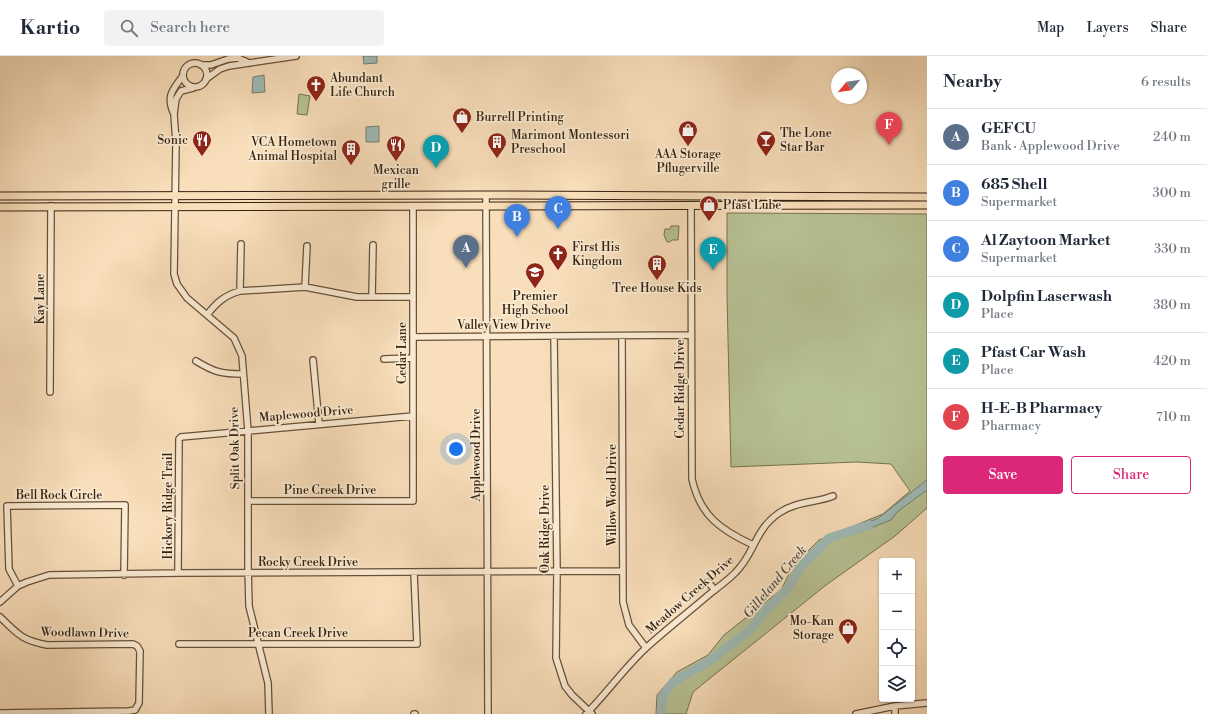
<!DOCTYPE html>
<html lang="en">
<head>
<meta charset="utf-8">
<style>
	:root { --surface:#fff; --page:#f2f2f3; --text:#1f2937; --muted:#747a83; --line:#e0e1e3; --accent:#db2777 }
	body { margin:0; font-family:"Libre Bodoni",serif; background:var(--page); color:var(--text) }
	.controls { position:absolute; right:12px; bottom:12px; display:grid; overflow:hidden; border-radius:4px; box-shadow:0 1px 3px #0004 }
	.controls button { width:36px; height:36px; display:grid; place-items:center; padding:0; border:0; border-bottom:1px solid var(--line); background:var(--surface); color:var(--text); font:20px sans-serif }
	.compass { position:absolute; left:831px; top:12px; width:36px; height:36px; border-radius:50%; background:var(--surface); box-shadow:0 1px 3px #0004; rotate:241deg }
	.you { position:absolute; left:456px; top:393px; width:14px; height:14px; margin:-10px; border:3px solid #fff; border-radius:50%; background:#1a73e8; box-shadow:0 0 0 6px #1a73e833 }
	.badge { display:grid; place-items:center; width:26px; height:26px; border-radius:50%; background:var(--accent); color:#fff; font-size:13px; font-weight:700 }
	.pin { position:absolute; translate:-50% -33px; filter:drop-shadow(0 1px 2px #0008) }
	.pin::after { content:''; position:absolute; top:21px; width:14px; height:12px; background:inherit; clip-path:polygon(0 0,100% 0,50% 100%) }
	.list { margin:0; padding:0; list-style:none }
	h2 { display:flex; justify-content:space-between; align-items:center; height:52px; margin:0; padding:0 16px; font-size:17px }
	h2 small { font-size:13px; font-weight:400; color:var(--muted) }
	.list li { display:grid; grid-template-columns:26px 1fr auto; gap:12px; align-items:center; box-sizing:border-box; height:56px; padding:0 16px; border-top:1px solid var(--line) }
	.list b { display:block; font-size:15px; white-space:nowrap }
	.list p { margin:0; font-size:13px; white-space:nowrap; color:var(--muted) }
	.list em { font-size:13px; font-style:normal; color:var(--muted) }
	.actions { display:flex; gap:8px; padding:12px 16px }
	.actions a { flex:1; padding:9px 0; border:1px solid var(--accent); border-radius:4px; text-align:center; font-size:14px; color:var(--accent) }
	.actions .main { background:var(--accent); color:#fff }
	.icon { flex:none; width:22px; height:22px; fill:none; stroke:currentColor; stroke-width:2; stroke-linecap:round; stroke-linejoin:round }
	.map { position:relative; flex:none; width:927px; height:658px; overflow:hidden }
	header { display:flex; align-items:center; gap:24px; box-sizing:border-box; height:56px; padding:0 20px; background:var(--surface); border-bottom:1px solid var(--line) }
	header strong { font-size:19px }
	nav { display:flex; gap:22px; margin-inline-start:auto; font-size:14px }
	.search { width:280px; height:36px; background:var(--page); display:flex; align-items:center; gap:10px; box-sizing:border-box; padding:0 14px; border-radius:4px; color:var(--muted); font-size:15px }
	main { display:flex }
	aside { flex:1; background:var(--surface) }
	.map>svg:first-child { display:block }
</style>
</head>
<body>
<header>
<strong>Kartio</strong>
<div class="search"><svg class="icon" aria-label="search" viewBox="0 0 24 24"><circle cx="10" cy="10" r="6"/><path d="M15 15l6 6"/></svg>Search here</div>
<nav><a>Map</a><a>Layers</a><a>Share</a></nav>
</header>
<main>
<div class="map">
<svg width="927" height="658" viewBox="0 0 927 658">
	<rect width="100%" height="100%" fill="#f8deba"/>
	<filter id="stains"><feTurbulence type="fractalNoise" baseFrequency=".005" numOctaves="4"/><feColorMatrix values="0 0 0 0 .2 0 0 0 0 .09 0 0 0 0 .02 0 0 0 .5 -.17"/></filter>
	<radialGradient id="worn" r=".72"><stop offset=".6" stop-color="#630" stop-opacity="0"/><stop offset="1" stop-color="#630" stop-opacity=".3"/></radialGradient>
	<path fill="#b7c294" stroke="#767252" d="M299,38l11,2 -3,19 -10,-1z
		M727,157l200,1v294l-32,28 -69,49 -133,107 -7,22h-30l1,-19 20,-23 31,-17 16,-20 57,-45 12,-24 26,-26 64,-26 27,-23 -19,-27 -34,-2 -126,5 -4,-171z
		M671,170h8l-1,14h-6l-2,2h-3l-3,-7 1,-6h5z"/>
	<path fill="#9fbbb8" stroke="#757e75" d="M363,0h14v7l-13,1z
		M264,19l1,17 -13,1 1,-16z
		M379,70v16h-13v-15z
		M927,424v10l-30,22 -6,8 -33,13v-8l19,-6z"/>
	<g fill="none" stroke-linecap="round" stroke-linejoin="round">
		<path stroke="#9fbbb8" stroke-width="9" d="M661,658l1,-17 11,-15 37,-21 41,-32 13,-17 24,-24 13,-21 28,-29 40,-13"/>
		<defs>
			<path id="minor" d="M183 19a12 12 0 1 1 24 0a12 12 0 1 1-24 0Z
				M201,9h10l17,-6 10,-1 11,5
				M206,23l14,-10 9,-3 67,-10
				M193,32l-12,3 -5,8 -2,15 2,29 -2,131 3,10 10,14 47,40 8,18 6,75v135l1,40 19,77 1,31
				M174,58c-8,-17 -2,-24 8,-37
				M486,139l2,519
				M691,150l1,273c8,37 29,51 61,66
				M305,231l2,-41
				M240,235l1,-47
				M372,241l1,-52
				M207,259c9,-12 18,-20 33,-24l65,-4 52,10h56
				M554,280l3,235 -1,87 9,28 7,9 20,19
				M622,280l1,266 6,23 17,23
				M413,281l278,-2
				M384,303l29,-1
				M313,304l6,64
				M196,305c18,11 25,13 47,13
				M50,336l1,-186
				M248,445h165v-295
				M178,517l1,-134 2,-2 232,-21
				M708,526l7,8
				M18,530l-9,-17 -2,-63 118,-1 -1,70
				M0,546l18,-16 9,-4 22,-7 129,-2 445,-2
				M0,561c18,17 21,23 47,28l86,-1 4,2 3,5 -1,52 -4,7 -6,1 -129,2
				M179,588h238l-3,-71
				M895,650v8
				M414,658h1
				M586,658c21,-21 39,-47 61,-67 21,-19 43,-36 65,-55 8,-6 16,-12 23,-19 20,-19 19,-43 44,-60 17,-12 37,-10 54,-17
				M856,658l39,-8 32,-3"/>
			<path id="major" d="M0,140l486,-1 441,2
				M0,151l927,-2"/>
		</defs>
		<use href="#minor" stroke="#66513a" stroke-width="8"/>
		<use href="#major" stroke="#352210" stroke-width="9"/>
		<use href="#minor" stroke="#faead2" stroke-width="5.5"/>
		<use href="#major" stroke="#f8deba" stroke-width="7"/>
	</g>
	<defs>
		<symbol id="church-pin" viewBox="-11 -11 22 30"><path d="M0 17L-7.5 6A9.5 9.5 0 1 1 7.5 6Z" fill="#8f2418" stroke="#faead2"/><path d="M-1.2-6h2.4v3.5h3.3v2.4h-3.3V6h-2.4V-.1h-3.3v-2.4h3.3Z" fill="#fff"/></symbol>
		<symbol id="shop-pin" viewBox="-11 -11 22 30"><path d="M0 17L-7.5 6A9.5 9.5 0 1 1 7.5 6Z" fill="#8f2418" stroke="#faead2"/><path d="M-5-2.5h2.3a2.7 3.5 0 0 1 5.4 0H5L5.5 6h-11ZM-1.5-2.5h3a1.5 2.3 0 0 0-3 0Z" fill="#fff"/></symbol>
		<symbol id="restaurant-pin" viewBox="-11 -11 22 30"><path d="M0 17L-7.5 6A9.5 9.5 0 1 1 7.5 6Z" fill="#8f2418" stroke="#faead2"/><path d="M-5-6h1v4h1v-4h1v4h1v-4h1v5L-1.5 .5V6h-2V.5L-5-1ZM5-6V6H3V1.5H1.5Q1.5-4 5-6Z" fill="#fff"/></symbol>
		<symbol id="bar-pin" viewBox="-11 -11 22 30"><path d="M0 17L-7.5 6A9.5 9.5 0 1 1 7.5 6Z" fill="#8f2418" stroke="#faead2"/><path d="M-6-5H6L.8 .8V4.5H3.5V6h-7V4.5H-.8V.8Z" fill="#fff"/></symbol>
		<symbol id="building-pin" viewBox="-11 -11 22 30"><path d="M0 17L-7.5 6A9.5 9.5 0 1 1 7.5 6Z" fill="#8f2418" stroke="#faead2"/><path d="M-4-6H4V6H1V3H-1V6H-4ZM-2.5-4.3h1.7v1.8h-1.7ZM.8-4.3h1.7v1.8H.8ZM-2.5-1h1.7V.8h-1.7ZM.8-1h1.7V.8H.8Z" fill="#fff"/></symbol>
		<symbol id="school-pin" viewBox="-11 -11 22 30"><path d="M0 17L-7.5 6A9.5 9.5 0 1 1 7.5 6Z" fill="#8f2418" stroke="#faead2"/><path d="M0-5L7-2L0 1L-7-2ZM-4 1L0 2.5L4 1V4Q0 6-4 4Z" fill="#fff"/></symbol>
	</defs>
	<g fill-rule="evenodd">
		<use href="#church-pin" x="305" y="18" width="22" height="30"/>
		<use href="#shop-pin" x="451" y="50" width="22" height="30"/>
		<use href="#shop-pin" x="677" y="63" width="22" height="30"/>
		<use href="#restaurant-pin" x="191" y="73" width="22" height="30"/>
		<use href="#bar-pin" x="755" y="73" width="22" height="30"/>
		<use href="#building-pin" x="486" y="75" width="22" height="30"/>
		<use href="#restaurant-pin" x="385" y="78" width="22" height="30"/>
		<use href="#building-pin" x="340" y="82" width="22" height="30"/>
		<use href="#shop-pin" x="698" y="138" width="22" height="30"/>
		<use href="#church-pin" x="547" y="187" width="22" height="30"/>
		<use href="#building-pin" x="646" y="197" width="22" height="30"/>
		<use href="#school-pin" x="524" y="205" width="22" height="30"/>
		<use href="#shop-pin" x="837" y="561" width="22" height="30"/>
	</g>
	<g text-anchor="middle" dominant-baseline="central" stroke-width="3.5" stroke-linejoin="round" paint-order="stroke">
		<g font-size="12" fill="#352210" stroke="#faead2" text-anchor="start">
			<text x="330" y="22">Abundant<tspan x="330" dy="14">Life Church</tspan></text>
			<text x="476" y="61">Burrell Printing</text>
			<text x="780" y="77">The Lone<tspan x="780" dy="14">Star Bar</tspan></text>
			<text x="511" y="79">Marimont Montessori<tspan x="511" dy="14">Preschool</tspan></text>
			<text x="188" y="84" text-anchor="end">Sonic</text>
			<text x="337" y="86" text-anchor="end">VCA Hometown<tspan x="337" dy="14">Animal Hospital</tspan></text>
			<text x="688" y="98" text-anchor="middle">AAA Storage<tspan x="688" dy="14">Pflugerville</tspan></text>
			<text x="396" y="114" text-anchor="middle">Mexican<tspan x="396" dy="14">grille</tspan></text>
			<text x="723" y="149">Pfast Lube</text>
			<text x="572" y="191">First His<tspan x="572" dy="14">Kingdom</tspan></text>
			<text x="657" y="232" text-anchor="middle">Tree House Kids</text>
			<text x="535" y="240" text-anchor="middle">Premier<tspan x="535" dy="14">High School</tspan></text>
			<text x="834" y="565" text-anchor="end">Mo-Kan<tspan x="834" dy="14">Storage</tspan></text>
		</g>
		<g font-size="12" fill="#352210" stroke="#faead2">
			<text transform="translate(40 243) rotate(-90)">Kay Lane</text>
			<text x="504" y="269">Valley View Drive</text>
			<text transform="translate(402 297) rotate(-90)">Cedar Lane</text>
			<text transform="translate(680 333) rotate(-90)">Cedar Ridge Drive</text>
			<text transform="translate(306 358) rotate(-5)">Maplewood Drive</text>
			<text transform="translate(235 392) rotate(-91)">Split Oak Drive</text>
			<text transform="translate(476 399) rotate(-90)">Applewood Drive</text>
			<text x="330" y="434">Pine Creek Drive</text>
			<text x="59" y="439">Bell Rock Circle</text>
			<text transform="translate(612 439) rotate(-90)">Willow Wood Drive</text>
			<text transform="translate(168 450) rotate(-90)">Hickory Ridge Trail</text>
			<text transform="translate(545 473) rotate(-90)">Oak Ridge Drive</text>
			<text x="308" y="506">Rocky Creek Drive</text>
			<text transform="translate(690 539) rotate(-41)">Meadow Creek Drive</text>
			<text transform="translate(85 577) rotate(1)">Woodlawn Drive</text>
			<text x="298" y="577">Pecan Creek Drive</text>
		</g>
		<g font-size="13" font-style="italic" fill="#555042" stroke="#faead2">
			<text transform="translate(775 526) rotate(-50)">Gilleland Creek</text>
		</g>
	</g>
	<rect width="100%" height="100%" filter="url(#stains)"/>
	<rect width="100%" height="100%" fill="url(#worn)"/>
</svg>
<div class="controls">
<button>+</button>
<button>−</button>
<button><svg class="icon" aria-label="locate" viewBox="0 0 24 24"><circle cx="12" cy="12" r="6"/><path d="M12 2v4M12 18v4M2 12h4M18 12h4"/></svg></button>
<button><svg class="icon" aria-label="layers" viewBox="0 0 24 24"><path d="M12 4l9 5-9 5-9-5zM3 14l9 5 9-5"/></svg></button>
</div>
<svg class="compass" viewBox="-18 -18 36 36"><path d="M0-13l5 13h-10z" fill="#e53935"/><path d="M0 13l5-13h-10z" fill="#747a83"/></svg>
<div class="you"></div>
<div class="pin badge" style="left:466px;top:212px;background:#5c6f8a">A</div>
<div class="pin badge" style="left:517px;top:181px;background:#3f7fe0">B</div>
<div class="pin badge" style="left:558px;top:173px;background:#3f7fe0">C</div>
<div class="pin badge" style="left:436px;top:112px;background:#0f9aa8">D</div>
<div class="pin badge" style="left:713px;top:214px;background:#0f9aa8">E</div>
<div class="pin badge" style="left:889px;top:89px;background:#e0444e">F</div>
</div>
<aside>
<h2>Nearby<small>6 results</small></h2>
<ul class="list">
<li><span class="badge" style="background:#5c6f8a">A</span><div><b>GEFCU</b><p>Bank · Applewood Drive</p></div><em>240 m</em></li>
<li><span class="badge" style="background:#3f7fe0">B</span><div><b>685 Shell</b><p>Supermarket</p></div><em>300 m</em></li>
<li><span class="badge" style="background:#3f7fe0">C</span><div><b>Al Zaytoon Market</b><p>Supermarket</p></div><em>330 m</em></li>
<li><span class="badge" style="background:#0f9aa8">D</span><div><b>Dolpfin Laserwash</b><p>Place</p></div><em>380 m</em></li>
<li><span class="badge" style="background:#0f9aa8">E</span><div><b>Pfast Car Wash</b><p>Place</p></div><em>420 m</em></li>
<li><span class="badge" style="background:#e0444e">F</span><div><b>H-E-B Pharmacy</b><p>Pharmacy</p></div><em>710 m</em></li>
</ul>
<div class="actions"><a class="main">Save</a><a>Share</a></div>
</aside>
</main>
</body>
</html>
